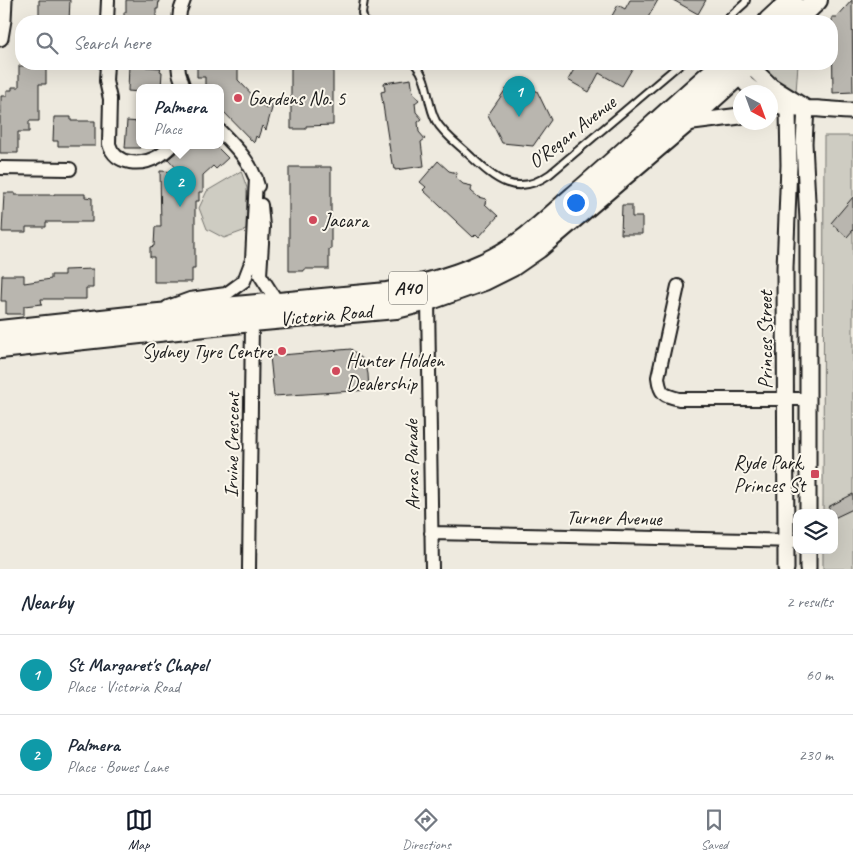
<!DOCTYPE html>
<html lang="en">
<head>
<meta charset="utf-8">
<style>
	:root { --surface:#fff; --page:#f6f6f7; --text:#1f2937; --muted:#747a83; --line:#e0e1e3; --accent:#111827 }
	body { margin:0; font-family:Caveat,sans-serif; background:var(--page); color:var(--text) }
	.controls { position:absolute; right:15px; bottom:15px; display:grid; overflow:hidden; border-radius:10px; box-shadow:0 5px 20px #0002 }
	.controls button { width:45px; height:45px; display:grid; place-items:center; padding:0; border:0; border-bottom:1px solid var(--line); background:var(--surface); color:var(--text); font:25px sans-serif }
	.compass { position:absolute; left:733px; top:85px; width:45px; height:45px; border-radius:50%; background:var(--surface); box-shadow:0 5px 20px #0002; rotate:139deg }
	.you { position:absolute; left:575px; top:202px; width:18px; height:18px; margin:-12px; border:4px solid #fff; border-radius:50%; background:#1a73e8; box-shadow:0 0 0 8px #1a73e833 }
	.badge { display:grid; place-items:center; width:32px; height:32px; border-radius:50%; background:var(--accent); color:#fff; font-size:16px; font-weight:700 }
	.pin { position:absolute; translate:-50% -41px; filter:drop-shadow(0 1px 2px #0008) }
	.pin::after { content:''; position:absolute; top:26px; width:18px; height:15px; background:inherit; clip-path:polygon(0 0,100% 0,50% 100%) }
	.popup { position:absolute; left:136px; top:84px; width:88px; height:65px; box-sizing:border-box; display:grid; place-content:center; border-radius:10px; background:var(--surface); filter:drop-shadow(0 1px 4px #0005); font-size:16px; white-space:nowrap; color:var(--muted) }
	.popup b { font-size:19px; color:var(--text) }
	.popup::after { content:''; position:absolute; left:50%; top:100%; margin-left:-10px; border:10px solid transparent; border-top-color:var(--surface) }
	.list { margin:0; padding:0; list-style:none }
	h2 { display:flex; justify-content:space-between; align-items:center; height:65px; margin:0; padding:0 20px; font-size:21px }
	h2 small { font-size:16px; font-weight:400; color:var(--muted) }
	.list li { display:grid; grid-template-columns:32px 1fr auto; gap:15px; align-items:center; box-sizing:border-box; height:80px; padding:0 20px; border-top:1px solid var(--line) }
	.list b { display:block; font-size:19px; white-space:nowrap }
	.list p { margin:0; font-size:16px; white-space:nowrap; color:var(--muted) }
	.list em { font-size:16px; font-style:normal; color:var(--muted) }
	.icon { flex:none; width:28px; height:28px; fill:none; stroke:currentColor; stroke-width:2; stroke-linecap:round; stroke-linejoin:round }
	.map { position:relative; flex:none; width:853px; height:569px; overflow:hidden }
	.search { position:absolute; background:var(--surface); box-shadow:0 5px 20px #0002; left:15px; right:15px; top:15px; height:55px; display:flex; align-items:center; gap:12px; box-sizing:border-box; padding:0 18px; border-radius:20px; color:var(--muted); font-size:19px }
	.sheet { height:225px; background:var(--surface) }
	nav { display:flex; justify-content:space-around; align-items:center; box-sizing:border-box; height:70px; border-top:1px solid var(--line); background:var(--surface); font-size:14px; color:var(--muted) }
	nav a { display:grid; justify-items:center; gap:2px }
	nav .on { color:var(--accent) }
	.map>svg:first-child { display:block }
</style>
</head>
<body>
<div class="map">
<svg width="853" height="569" viewBox="0 0 853 569">
	<rect width="100%" height="100%" fill="#eeeadf"/>
	<filter id="ink" filterUnits="userSpaceOnUse"><feTurbulence type="fractalNoise" baseFrequency=".02" numOctaves="2"/><feDisplacementMap in="SourceGraphic" scale="10" xChannelSelector="R" yChannelSelector="G"/><feConvolveMatrix kernelMatrix="1 2 1 2 8 2 1 2 1" color-interpolation-filters="sRGB"/></filter>
	<g filter="url(#ink)">
		<path fill="#ceccc2" stroke="#75746f" d="M767,64h31l-2,28 -17,-9 -12,-11z
			M824,136h29v433h-30v-19h11v-37h-11z
			M241,171l6,17 -1,42 -22,8 -17,-9 -8,-21 8,-17z"/>
		<path fill="#b9b6af" stroke="#1c1c1c" d="M39,0h31l-1,21h-30z
			M126,0h33l-1,9h-2v12h-32v-9h2z
			M630,0h28l-12,21h-37l9,-16 7,4z
			M673,0h33l-8,14z
			M852,0l1,92 -20,1 -1,-76h5z
			M129,64h17v3l15,1 -1,3 2,1 -1,16h-21v4l-12,-1z
			M197,64h41v16l28,29 8,-8 -8,29 -4,-4 -4,12 -2,-2 -2,7 -34,-35v-20h-15v-11h-8z
			M291,64h42v61l-27,1v3h-15z
			M577,64h58l-13,22 -23,-13 -10,19 -21,-12z
			M19,66h27v18h-7v37h-10v11h-11v21h-18v-39h1v-18h6v-6h5v-3h7z
			M411,79l2,14 6,7 -4,3 1,9 6,7 -4,3 1,10 6,7 -4,3 3,24 -29,4 -1,-6h-2l-11,-72 4,-1 -1,-8z
			M506,89l31,2 14,29 -18,26 -31,-3 -14,-28z
			M54,117h17v4h24v25h-37v-5h-5z
			M127,121l13,1v26h-15z
			M188,146h28l12,12 -12,11 -3,-3 -10,9v17h-4v9h-4v68h-3v13h-38v-25h-4v-10l4,-1 1,-19h6l-1,-56 20,1 -12,-13 9,-7 2,-5 4,4z
			M438,161l11,10 8,2 -1,5 7,6 9,2 -1,5 7,6 8,2 -1,5 13,12 -19,21 -3,-3 -3,3 -50,-47 3,-3 -6,-5z
			M289,167h42v82h-2v20h-25v2h-15z
			M4,193h11v2h39v-1h31v3l7,1v24h-46v5h-20v5h-24z
			M853,197v33l-6,7 -16,-14z
			M622,205h10v12h10v17h-21z
			M93,269v19h-7v11h-45l1,5 -18,2v8h-18v-13h-5l1,-26h22v8l27,-4v-4h13v-5z
			M351,349l14,12 3,13 1,16 -95,6 -4,-40z
			M853,494v15l-19,9v-5h-2l-4,-6z"/>
		<g fill="none" stroke-linecap="round" stroke-linejoin="round">
			<defs>
				<path id="service" d="M364,0l-2,13 2,8
					M725,21l20,-18 1,-3
					M415,64c15,17 11,38 21,57 7,12 19,21 29,30 27,25 48,49 85,23l130,-110"/>
				<path id="minor" d="M107,21l1,-21
					M179,21l1,-10 4,-11
					M107,64l-1,17 4,18 -1,45c6,22 33,22 50,12 5,-3 8,-6 12,-10
					M178,64l1,9 5,15
					M220,131c16,16 32,32 38,55
					M0,168l70,1
					M261,205l2,22 -3,48 18,28
					M678,286l-20,91c2,17 5,18 21,22h129
					M428,300l4,269
					M168,307l22,-8 36,-5 18,-13 8,-21 4,-82
					M431,533l366,8
					M249,569l3,-248"/>
				<path id="tertiary" d="M0,38l3,-18 1,-20
					M748,64l23,22 35,22
					M731,67l16,18 9,7
					M770,102l18,8 1,55 -4,103 1,301
					M806,108l-2,35 4,77v293
					M797,109c18,-2 37,2 56,2
					M685,123l55,-7
					M808,569v-19"/>
				<path id="trunk" d="M769,21l23,-21
					M795,21l22,-21
					M0,331l148,-16 239,-22c36,-8 74,-17 108,-35 28,-14 51,-37 75,-58 52,-44 101,-92 153,-136
					M0,348l252,-27 144,-13 32,-8 56,-20 28,-14 26,-18 147,-125 65,-59"/>
			</defs>
			<use href="#service" stroke="#1c1c1c" stroke-width="10"/>
			<use href="#minor" stroke="#1c1c1c" stroke-width="16"/>
			<use href="#tertiary" stroke="#1c1c1c" stroke-width="19"/>
			<use href="#trunk" stroke="#1c1c1c" stroke-width="24"/>
			<use href="#service" stroke="#fbf7ec" stroke-width="6"/>
			<use href="#minor" stroke="#fbf7ec" stroke-width="12"/>
			<use href="#tertiary" stroke="#fbf7ec" stroke-width="15"/>
			<use href="#trunk" stroke="#fbf7ec" stroke-width="20"/>
		</g>
	</g>
	<g fill="#d1495b" stroke="#fbf7ec" stroke-width="2">
		<circle cx="238" cy="98" r="5"/>
		<circle cx="313" cy="220" r="5"/>
		<circle cx="282" cy="351" r="5"/>
		<circle cx="336" cy="371" r="5"/>
		<rect x="810" y="469" width="10" height="10" rx="2.5"/>
	</g>
	<g text-anchor="middle" dominant-baseline="central" stroke-width="4" stroke-linejoin="round" paint-order="stroke">
		<rect fill="#fbf7ec" stroke="#5f5e5a" stroke-width="1" x="389" y="271.5" width="38" height="33" rx="4"/>
		<g font-size="19" font-weight="bold" fill="#1c1c1c">
			<text x="408" y="288">A40</text>
		</g>
		<g font-size="20" fill="#1c1c1c" stroke="#fbf7ec" text-anchor="start">
			<text x="248" y="98">Gardens No. 5</text>
			<text x="323" y="220">Jacara</text>
			<text x="272" y="351" text-anchor="end">Sydney Tyre Centre</text>
			<text x="346" y="360">Hunter Holden<tspan x="346" dy="23">Dealership</tspan></text>
			<text x="805" y="462" text-anchor="end">Ryde Park,<tspan x="805" dy="23">Princes St</tspan></text>
		</g>
		<g font-size="20" fill="#1c1c1c" stroke="#fbf7ec">
			<text transform="translate(572 132) rotate(-38)">O'Regan Avenue</text>
			<text transform="translate(326 315) rotate(-5)">Victoria Road</text>
			<text transform="translate(765 340) rotate(-90)">Princes Street</text>
			<text transform="translate(232 445) rotate(-89)">Irvine Crescent</text>
			<text transform="translate(412 465) rotate(-91)">Arras Parade</text>
			<text transform="translate(614 518) rotate(1)">Turner Avenue</text>
		</g>
	</g>
</svg>
<div class="controls">
<button><svg class="icon" aria-label="layers" viewBox="0 0 24 24"><path d="M12 4l9 5-9 5-9-5zM3 14l9 5 9-5"/></svg></button>
</div>
<svg class="compass" viewBox="-18 -18 36 36"><path d="M0-13l5 13h-10z" fill="#e53935"/><path d="M0 13l5-13h-10z" fill="#747a83"/></svg>
<div class="you"></div>
<div class="pin badge" style="left:519px;top:117px;background:#0f9aa8">1</div>
<div class="pin badge" style="left:180px;top:207px;background:#0f9aa8">2</div>
<div class="popup"><b>Palmera</b>Place</div>
<div class="search"><svg class="icon" aria-label="search" viewBox="0 0 24 24"><circle cx="10" cy="10" r="6"/><path d="M15 15l6 6"/></svg>Search here</div>
</div>
<section class="sheet">
<h2>Nearby<small>2 results</small></h2>
<ul class="list">
<li><span class="badge" style="background:#0f9aa8">1</span><div><b>St Margaret's Chapel</b><p>Place · Victoria Road</p></div><em>60 m</em></li>
<li><span class="badge" style="background:#0f9aa8">2</span><div><b>Palmera</b><p>Place · Bowes Lane</p></div><em>230 m</em></li>
</ul>
</section>
<nav>
<a class="on"><svg class="icon" aria-label="map" viewBox="0 0 24 24"><path d="M3 6l6-2 6 2 6-2v14l-6 2-6-2-6 2zM9 4v14M15 6v14"/></svg>Map</a>
<a><svg class="icon" aria-label="directions" viewBox="0 0 24 24"><path d="M12 3l9 9-9 9-9-9zM9 14v-3h6M13 9l2 2-2 2"/></svg>Directions</a>
<a><svg class="icon" aria-label="saved" viewBox="0 0 24 24"><path d="M7 4h10v16l-5-4-5 4z"/></svg>Saved</a>
</nav>
</body>
</html>
